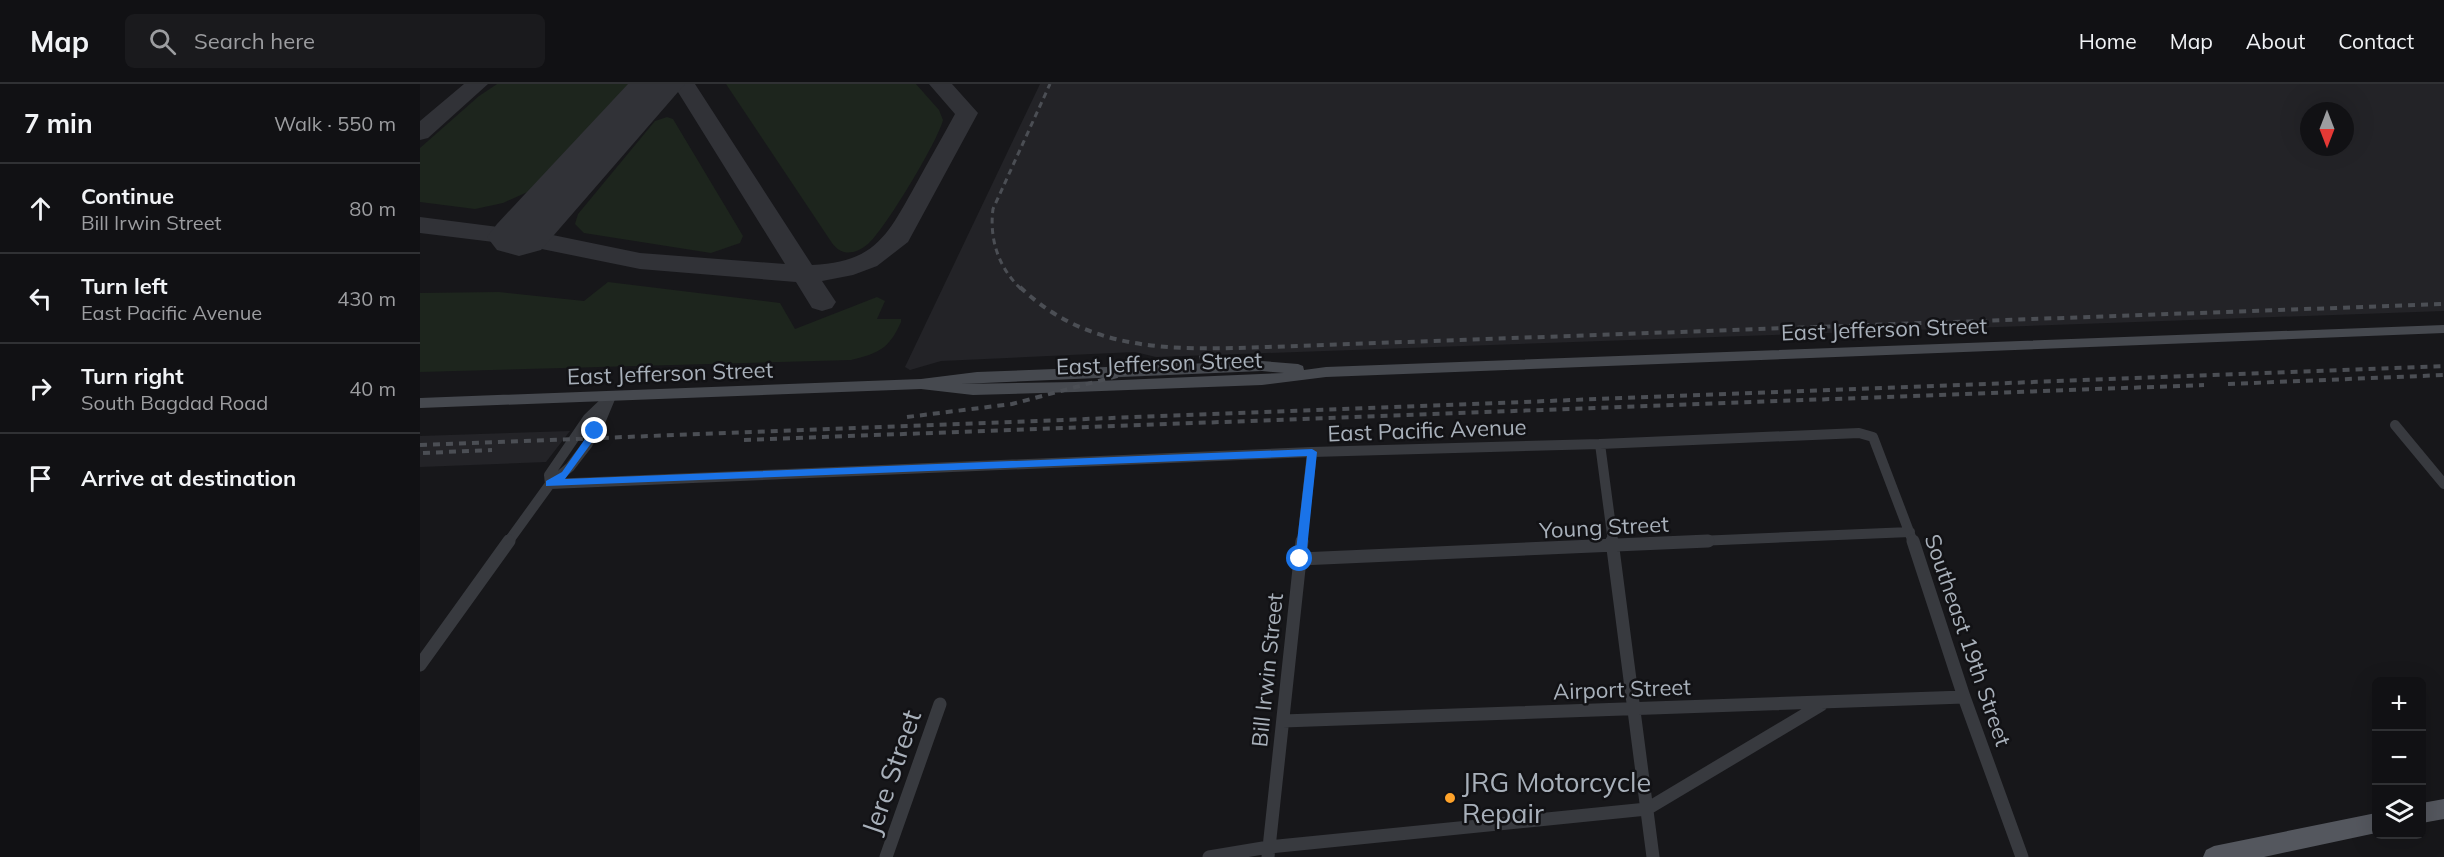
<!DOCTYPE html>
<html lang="en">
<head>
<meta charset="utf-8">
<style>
	:root { --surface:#111114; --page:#1a1a1d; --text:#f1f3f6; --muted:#9c9da0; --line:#303134 }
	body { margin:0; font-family:Mulish,sans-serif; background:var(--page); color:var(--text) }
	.controls { position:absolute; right:18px; bottom:18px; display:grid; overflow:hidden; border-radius:9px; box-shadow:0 6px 24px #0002 }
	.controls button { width:54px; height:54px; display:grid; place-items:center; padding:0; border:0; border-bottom:2px solid var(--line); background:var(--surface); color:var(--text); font:30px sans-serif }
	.compass { position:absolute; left:1880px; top:18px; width:54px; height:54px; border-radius:50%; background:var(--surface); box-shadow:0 6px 24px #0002; rotate:180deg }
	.stop { position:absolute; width:18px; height:18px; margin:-14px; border:4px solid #1a73e8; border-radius:50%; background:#fff }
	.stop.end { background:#1a73e8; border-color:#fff; box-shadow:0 2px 6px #0008 }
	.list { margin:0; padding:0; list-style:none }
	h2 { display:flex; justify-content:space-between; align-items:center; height:78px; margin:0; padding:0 24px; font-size:26px }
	h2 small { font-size:20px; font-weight:400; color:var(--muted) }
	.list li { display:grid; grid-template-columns:39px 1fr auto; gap:18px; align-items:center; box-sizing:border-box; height:90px; padding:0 24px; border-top:2px solid var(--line) }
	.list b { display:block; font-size:22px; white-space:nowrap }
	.list p { margin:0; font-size:20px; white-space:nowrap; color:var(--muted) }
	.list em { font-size:20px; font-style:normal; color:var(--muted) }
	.icon { flex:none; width:33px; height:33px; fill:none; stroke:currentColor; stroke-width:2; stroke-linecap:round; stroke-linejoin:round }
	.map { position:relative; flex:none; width:2024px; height:773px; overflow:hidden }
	header { display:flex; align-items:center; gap:36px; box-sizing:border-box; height:84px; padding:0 30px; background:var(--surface); border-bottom:2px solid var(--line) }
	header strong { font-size:28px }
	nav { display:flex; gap:33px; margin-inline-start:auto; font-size:21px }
	.search { width:420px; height:54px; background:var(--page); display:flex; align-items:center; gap:15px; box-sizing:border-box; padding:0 21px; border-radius:9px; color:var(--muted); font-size:22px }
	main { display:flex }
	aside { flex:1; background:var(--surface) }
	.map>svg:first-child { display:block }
</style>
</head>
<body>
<header>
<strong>Map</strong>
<div class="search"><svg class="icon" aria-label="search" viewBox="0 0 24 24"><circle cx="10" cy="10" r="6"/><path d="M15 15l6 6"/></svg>Search here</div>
<nav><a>Home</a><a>Map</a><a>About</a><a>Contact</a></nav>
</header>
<main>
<aside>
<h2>7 min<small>Walk · 550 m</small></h2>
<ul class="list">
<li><svg class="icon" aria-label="ahead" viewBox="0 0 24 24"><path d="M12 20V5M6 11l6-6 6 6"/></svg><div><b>Continue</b><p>Bill Irwin Street</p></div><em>80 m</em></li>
<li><svg class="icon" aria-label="left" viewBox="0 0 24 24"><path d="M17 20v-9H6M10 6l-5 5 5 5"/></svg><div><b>Turn left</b><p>East Pacific Avenue</p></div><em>430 m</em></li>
<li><svg class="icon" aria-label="right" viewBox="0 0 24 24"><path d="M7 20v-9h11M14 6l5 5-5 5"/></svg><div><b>Turn right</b><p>South Bagdad Road</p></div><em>40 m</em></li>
<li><svg class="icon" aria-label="arrive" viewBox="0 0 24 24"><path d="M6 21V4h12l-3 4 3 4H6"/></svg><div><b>Arrive at destination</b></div></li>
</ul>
</aside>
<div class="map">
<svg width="2024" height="773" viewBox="0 0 2024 773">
	<rect width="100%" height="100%" fill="#17171a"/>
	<path fill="#232327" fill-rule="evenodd" d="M620,0h1404v227l-1288,46 -21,-5 -194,9 -31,9 -5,-3zM1889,27h36v36h-36z
		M150,347l-24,31 -126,5v-31z"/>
	<path fill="#1d251d" d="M77,0h134l-99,106 -29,13 -28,6 -55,-7v-54l59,-52z
		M306,0h190l23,26 4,10c-5,21 -59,111 -75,124 -12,10 -26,13 -36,-1z
		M247,33l6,2 70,117 -3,7 -29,10 -127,-20 -9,-9 3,-10 77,-93z
		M188,198l172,21 15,26 82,-32 8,4 -8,18h24v3c-12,27 -22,31 -50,38l-431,12v-79l79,-1 85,9z"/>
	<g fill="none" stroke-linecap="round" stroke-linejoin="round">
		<path fill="#313237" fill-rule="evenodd" d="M44,0h24l-60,54 -8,2v-19z
			M253,0h22l117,181c63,-3 75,-29 103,-79 13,-24 27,-48 40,-72l-26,-30h23l26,29 -70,129 -31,24 -24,9 -31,6 14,21 -4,6 -10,3 -10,-3 -16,-26 -156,-13 -113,-23 -107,-13v-16l118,15 102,21 145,11z"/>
		<path fill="#313237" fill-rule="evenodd" d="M208,0h57l-144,166 -22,6 -22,-6 -10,-13 10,-13z"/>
		<path stroke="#383a3f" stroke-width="10" d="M1975,341l49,59
			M1180,360l13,98
			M130,400l762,-32 288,-8 259,-11 14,4 40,105
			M130,400l-1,-9 39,-57 22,-21
			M88,458l42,-58 20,-17 17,-22 14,-25 10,-24
			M882,458l10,-90
			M1254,458l236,-10"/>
		<path stroke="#383a3f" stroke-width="13" d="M1192,457l41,316
			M1493,457l51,156 58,160
			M880,475l408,-18
			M0,581l89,-124
			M863,637l681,-24
			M466,773l54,-153
			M789,773l60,-10 378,-38 174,-104
			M848,773l34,-316"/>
		<path fill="#46494f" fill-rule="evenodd" d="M2024,241v8l-1118,44 -64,8 -187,7 -102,3 -52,-6 -501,19v-10l501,-19 56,-7 285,-11 36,3 5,2 1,4 22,-3zM842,287l22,2 -209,9 -114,2z"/>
		<path fill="#54575e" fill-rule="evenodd" d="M2024,715v20l-22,4v-20z
			M1956,729v20l-112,24h-61l3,-7 8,-4z"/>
		<path stroke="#4b4e54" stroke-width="3" stroke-dasharray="6 4.5" stroke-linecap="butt" d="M601,205c-22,-21 -32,-49 -28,-80l57,-125"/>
		<path stroke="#4b4e54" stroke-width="4" stroke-dasharray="7 6" stroke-linecap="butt" d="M600,203c70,67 157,63 248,60l1176,-43
			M1808,300l216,-9
			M487,333l105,-13 124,-33 77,-16
			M324,356l1460,-55
			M0,361l2024,-79
			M3,369l69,-3"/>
	</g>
	<path fill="#1a73e8" d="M175,344l3,1v5l-33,45 747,-30 5,3 -11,107 -6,4 -5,-4 12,-103 -761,30v-5l16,-9 30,-43z"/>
	<circle fill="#ffa32a" stroke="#121215" stroke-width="2" cx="1030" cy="714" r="6"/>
	<g text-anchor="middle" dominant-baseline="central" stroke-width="5" stroke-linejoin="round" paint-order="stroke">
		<g font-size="22" fill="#a8b0ba" stroke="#121215">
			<text transform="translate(1464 245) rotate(-2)">East Jefferson Street</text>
			<text transform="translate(739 279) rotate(-2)">East Jefferson Street</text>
			<text transform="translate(250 289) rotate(-2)">East Jefferson Street</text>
			<text transform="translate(1007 346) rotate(-2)">East Pacific Avenue</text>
			<text transform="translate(1184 443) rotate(-3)">Young Street</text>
			<text transform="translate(1548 556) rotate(71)">Southeast 19th Street</text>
			<text transform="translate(847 586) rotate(-84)">Bill Irwin Street</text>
			<text transform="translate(1202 605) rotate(-2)">Airport Street</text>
		</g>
		<g font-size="27" fill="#a8b0ba" stroke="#121215">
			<text transform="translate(471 688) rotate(-71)">Jere Street</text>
		</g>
		<g font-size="27" fill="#a8b0ba" stroke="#121215" text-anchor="start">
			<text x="1042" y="698">JRG Motorcycle<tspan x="1042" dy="31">Repair</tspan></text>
		</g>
	</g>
</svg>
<div class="controls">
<button>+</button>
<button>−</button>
<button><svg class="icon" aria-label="layers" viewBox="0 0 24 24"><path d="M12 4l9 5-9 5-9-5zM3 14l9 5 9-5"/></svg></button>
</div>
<svg class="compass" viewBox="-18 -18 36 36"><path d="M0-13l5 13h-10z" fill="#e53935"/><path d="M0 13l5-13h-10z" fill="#9c9da0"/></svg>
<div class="stop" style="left:880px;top:475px"></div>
<div class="stop end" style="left:175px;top:347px"></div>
</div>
</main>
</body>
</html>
